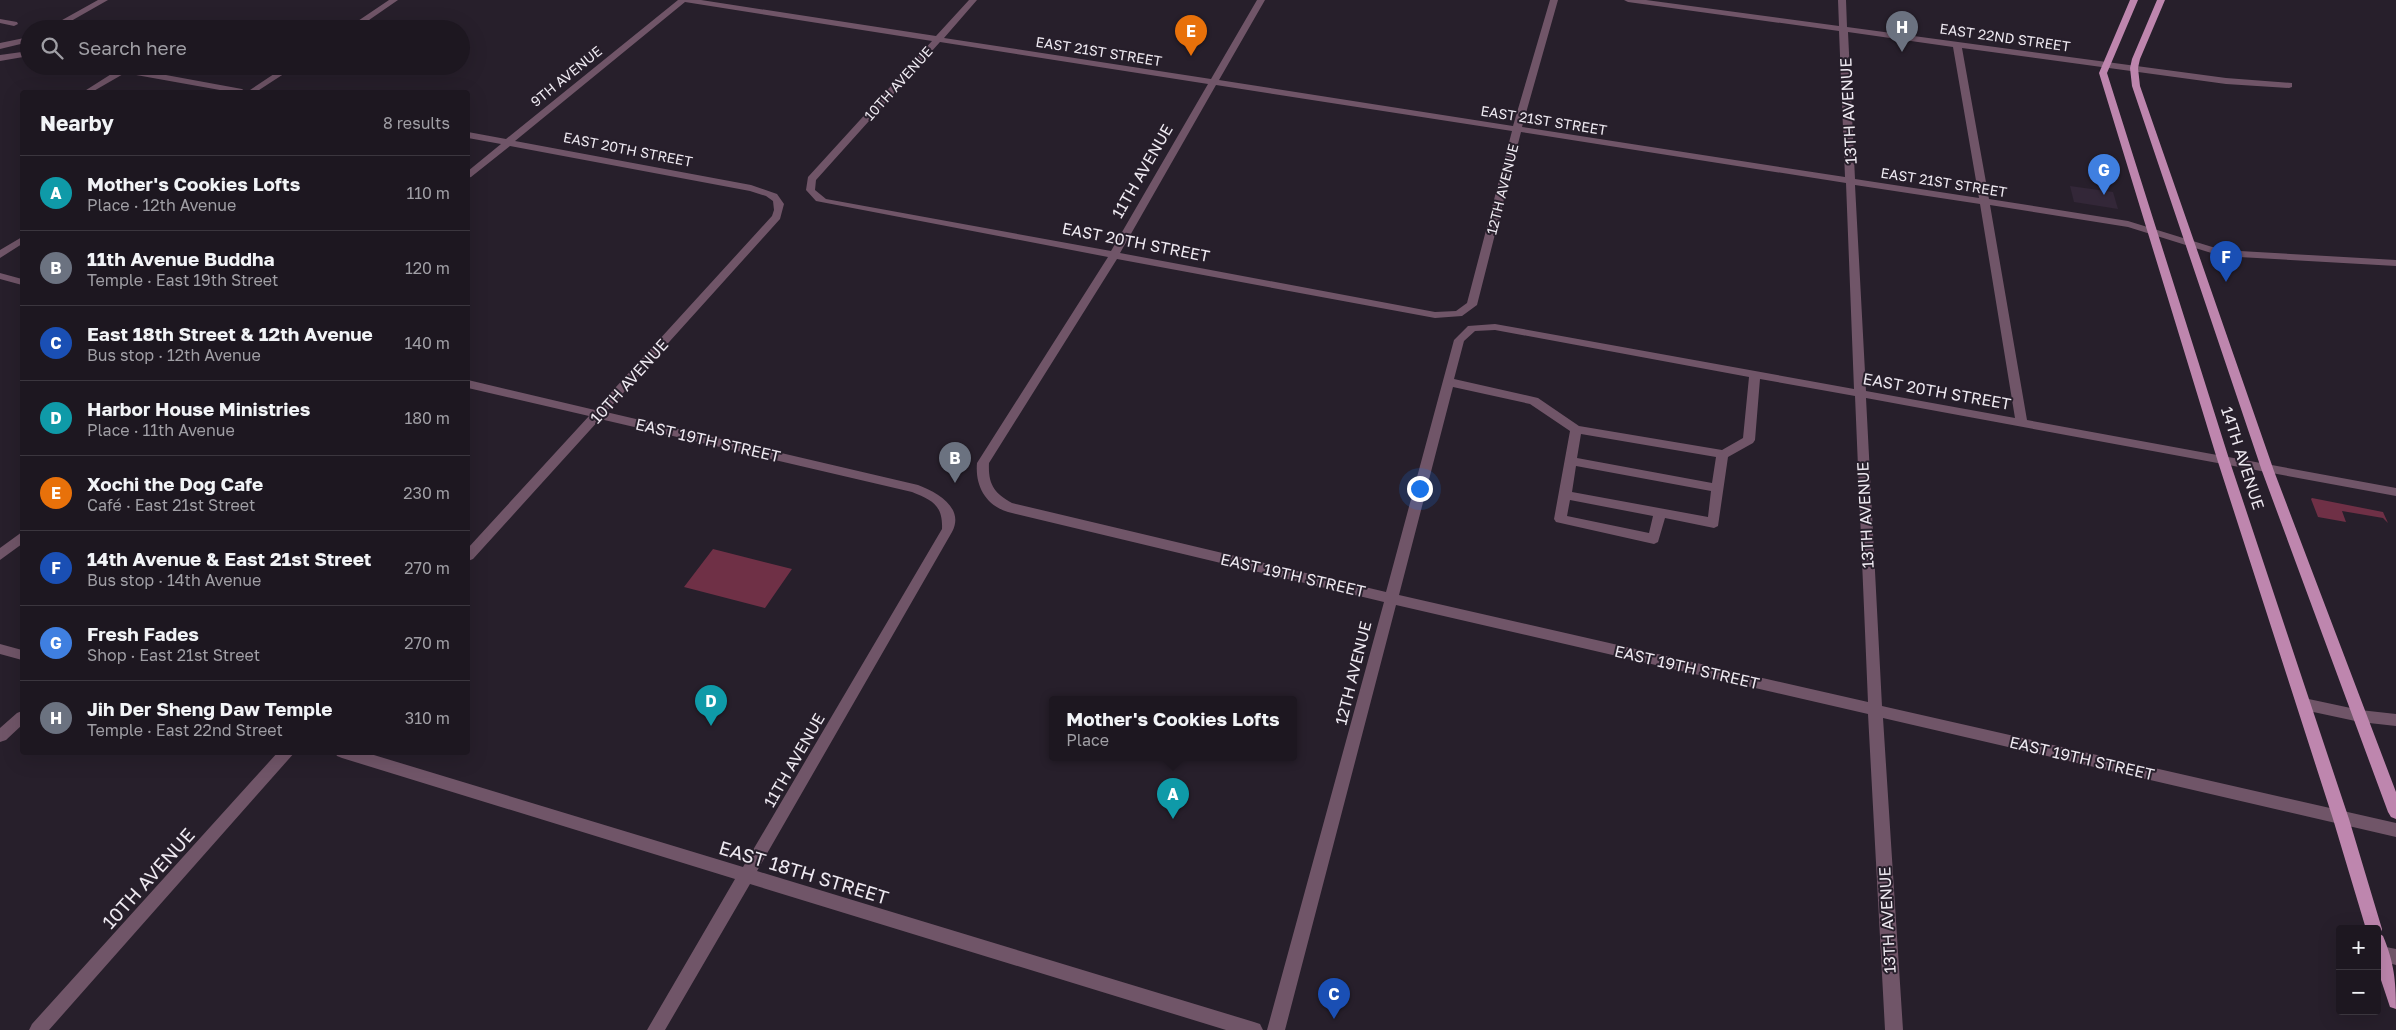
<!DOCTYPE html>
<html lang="en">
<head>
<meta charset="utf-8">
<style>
	:root { --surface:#1d1720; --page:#252029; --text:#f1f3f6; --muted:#a09fa5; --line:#3b363e; --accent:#0b8043 }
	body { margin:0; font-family:"Golos Text",sans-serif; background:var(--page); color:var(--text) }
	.controls { position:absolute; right:15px; bottom:15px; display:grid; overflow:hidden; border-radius:5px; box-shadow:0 5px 20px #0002 }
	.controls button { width:45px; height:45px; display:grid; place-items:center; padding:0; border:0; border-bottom:1px solid var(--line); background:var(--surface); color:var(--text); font:25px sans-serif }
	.you { position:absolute; left:1419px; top:488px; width:18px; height:18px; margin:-12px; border:4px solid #fff; border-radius:50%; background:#1a73e8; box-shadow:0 0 0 8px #1a73e833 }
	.badge { display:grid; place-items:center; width:32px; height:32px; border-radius:50%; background:var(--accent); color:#fff; font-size:16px; font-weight:700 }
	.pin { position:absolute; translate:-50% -41px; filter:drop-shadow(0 1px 2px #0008) }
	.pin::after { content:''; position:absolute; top:26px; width:18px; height:15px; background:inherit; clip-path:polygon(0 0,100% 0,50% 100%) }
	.popup { position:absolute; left:1049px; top:696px; width:248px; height:65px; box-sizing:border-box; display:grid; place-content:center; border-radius:5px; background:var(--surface); filter:drop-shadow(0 1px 4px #0005); font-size:16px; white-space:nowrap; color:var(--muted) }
	.popup b { font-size:19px; color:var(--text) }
	.popup::after { content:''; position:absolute; left:50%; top:100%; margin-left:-10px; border:10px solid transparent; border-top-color:var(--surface) }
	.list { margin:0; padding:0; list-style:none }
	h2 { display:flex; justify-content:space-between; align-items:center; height:65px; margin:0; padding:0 20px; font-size:21px }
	h2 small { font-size:16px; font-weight:400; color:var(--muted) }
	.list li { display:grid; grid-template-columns:32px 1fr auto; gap:15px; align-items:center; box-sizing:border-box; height:75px; padding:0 20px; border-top:1px solid var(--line) }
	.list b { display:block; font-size:19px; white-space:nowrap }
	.list p { margin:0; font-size:16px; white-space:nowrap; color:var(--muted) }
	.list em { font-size:16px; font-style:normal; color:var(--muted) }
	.icon { flex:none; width:28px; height:28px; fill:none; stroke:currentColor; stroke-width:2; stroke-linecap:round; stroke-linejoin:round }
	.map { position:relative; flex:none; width:2396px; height:1030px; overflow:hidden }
	.search { position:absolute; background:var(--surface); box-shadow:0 5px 20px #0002; left:20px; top:20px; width:450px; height:55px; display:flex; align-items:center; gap:12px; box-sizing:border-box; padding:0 18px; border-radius:28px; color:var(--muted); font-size:19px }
	.panel { position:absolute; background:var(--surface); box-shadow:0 5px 20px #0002; left:20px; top:90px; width:450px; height:665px; border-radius:5px }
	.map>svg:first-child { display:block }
</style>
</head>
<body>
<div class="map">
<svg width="2396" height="1030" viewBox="0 0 2396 1030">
	<rect width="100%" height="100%" fill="#271f2b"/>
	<path fill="#332738" d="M2070,186l43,6 5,17 -44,-7z"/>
	<path fill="#6f3046" d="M2312,498l71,14 5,11 -5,-5 -41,-7 4,11 -28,-5 -7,-18z
		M713,549l79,20 -27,39 -81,-21z"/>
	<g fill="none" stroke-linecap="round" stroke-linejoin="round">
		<path fill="#705568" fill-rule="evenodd" d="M98,0h10l-51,29h-11z
			M389,0h9l-42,29h-10z
			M678,0h23l235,36 33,-36h8l-33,38 267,41 46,-79h8l-46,80 294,46 37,-126h8l-36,127 323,50 -6,-146 -211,-29 -4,-2h22l193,26 -1,-26h8l1,27 379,51 66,5v4l-3,1 -63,-4 -264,-36 27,151 139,22 94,29 174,10v6l-175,-10 -93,-29 -138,-22 37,215 369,68v8l-530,-98 16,308 514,117v14l-513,-119 20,312h-18l-17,-316 -472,-109 -111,425h-18l117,-428 -376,-90c-23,-7 -33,-27 -31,-49l131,-206 -292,-56 -10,-11 2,-13 124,-136 -247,-39 -170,139 236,44 26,9 7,10 -4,15 -174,193 312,73c19,7 47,23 34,47l-195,339 497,151 6,2 3,6h-37l-476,-146 -85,146h-18l88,-151 -393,-121 -5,-2 -2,-4h29l379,115 199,-338c1,-24 -10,-29 -30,-37l-312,-73 -127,140 -5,2v-13l121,-132 -121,-28v-8l127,30 177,-194 2,-6 -1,-9 -7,-5 -16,-5 -240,-45 -39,31 -3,1v-7l33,-27 -33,-6v-6l38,7zM1848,32l105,15 26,151 -124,-19zM940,42l268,42 -97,167 -285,-52 -11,-9 1,-10zM1216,85l296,46 -45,172 -11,8 -21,1 -315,-59zM1521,132l325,51 8,206 -359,-65 -27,2 -14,14 -68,252 -374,-89c-18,-10 -24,-19 -23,-40l128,-204 318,59 27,-2 15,-11zM1855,185l125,19 35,214 -149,-27zM1495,330l254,47 -6,61 -21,12 -143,-24 -41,-28 -84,-19 10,-38 11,-10zM1760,379l95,17 13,306 -469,-107 54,-208 77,17 40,27 -16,88 2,3 98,22 4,-2 7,-24 49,10 4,-2 10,-69 25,-14 2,-3zM1581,434l135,23 -4,26 -135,-25zM1576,466l135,25 -3,26 -136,-25zM1570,500l83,16 -4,17 -82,-17z
			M0,19l17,3 1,2 -4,2 -14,-3z
			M29,37v5l-29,7v-6z
			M29,51v5l-29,5v-6z
			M98,66h19l125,23 4,3h-15l-106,-19 -33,19h-9l33,-21z
			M286,66h10l-40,26h-9z
			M22,237v7l-22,14v-8z
			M0,273l22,6v6l-22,-6z
			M22,532v12l-22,16v-12z
			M0,644l22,6v10l-22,-6z
			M2304,698l56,12 36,4v12l-36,-4 -56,-12 -5,-2 -2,-4 2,-4z
			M22,711v14l-16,15 -6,2v-14l17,-15z
			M278,752h17l-246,278h-20l3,-6z
			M2381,946l15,3v16l-19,-5v-12z"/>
		<path fill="#be86ae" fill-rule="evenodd" d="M2130,0h8l-31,73 123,389 119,357 33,110 -2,5 3,2c11,26 13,45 13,73l-6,-2 -13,-39v-39h-11l-33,-110 -115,-357 -119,-389z
			M2157,0h8l-25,59 -2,9 2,18 134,385 122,321v27l-5,-2 -3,-5 -126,-341 -130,-385 -2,-18 2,-9z"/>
	</g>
	<g text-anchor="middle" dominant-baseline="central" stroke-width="4" stroke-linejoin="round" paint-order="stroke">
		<g font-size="14" fill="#eee9f1" stroke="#271f2b">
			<text transform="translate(2005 37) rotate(8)">EAST 22ND STREET</text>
			<text transform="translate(1099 51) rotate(9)">EAST 21ST STREET</text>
			<text transform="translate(566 76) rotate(-39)">9TH AVENUE</text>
			<text transform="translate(898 83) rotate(-48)">10TH AVENUE</text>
			<text transform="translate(1544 120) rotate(9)">EAST 21ST STREET</text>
			<text transform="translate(628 149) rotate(11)">EAST 20TH STREET</text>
			<text transform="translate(1944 182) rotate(9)">EAST 21ST STREET</text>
			<text transform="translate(1502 189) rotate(-76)">12TH AVENUE</text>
		</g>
		<g font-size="16" fill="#eee9f1" stroke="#271f2b">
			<text transform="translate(1848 111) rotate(-93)">13TH AVENUE</text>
			<text transform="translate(1142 171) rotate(-60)">11TH AVENUE</text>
			<text transform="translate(1136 242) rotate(11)">EAST 20TH STREET</text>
			<text transform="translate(629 381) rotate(-48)">10TH AVENUE</text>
			<text transform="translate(1937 391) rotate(10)">EAST 20TH STREET</text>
			<text transform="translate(708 440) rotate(13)">EAST 19TH STREET</text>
			<text transform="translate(2243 458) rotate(72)">14TH AVENUE</text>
			<text transform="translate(1865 515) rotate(-93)">13TH AVENUE</text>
			<text transform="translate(1293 575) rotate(13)">EAST 19TH STREET</text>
			<text transform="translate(1687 667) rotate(13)">EAST 19TH STREET</text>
			<text transform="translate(1353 673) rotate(-76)">12TH AVENUE</text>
			<text transform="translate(2082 758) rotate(13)">EAST 19TH STREET</text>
			<text transform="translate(794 760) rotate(-60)">11TH AVENUE</text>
			<text transform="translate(1887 920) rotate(-93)">13TH AVENUE</text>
		</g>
		<g font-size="19" fill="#eee9f1" stroke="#271f2b">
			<text transform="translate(804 872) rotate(17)">EAST 18TH STREET</text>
			<text transform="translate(148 878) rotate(-48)">10TH AVENUE</text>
		</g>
	</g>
</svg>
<div class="controls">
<button>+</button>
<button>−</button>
</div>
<div class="you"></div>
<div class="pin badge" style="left:1173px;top:819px;background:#0f9aa8">A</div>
<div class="popup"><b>Mother's Cookies Lofts</b>Place</div>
<div class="pin badge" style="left:955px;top:483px;background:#6b7280">B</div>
<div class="pin badge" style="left:1334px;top:1019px;background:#1a4fb4">C</div>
<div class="pin badge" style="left:711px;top:726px;background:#0f9aa8">D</div>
<div class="pin badge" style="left:1191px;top:56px;background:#e8710a">E</div>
<div class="pin badge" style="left:2226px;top:282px;background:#1a4fb4">F</div>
<div class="pin badge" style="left:2104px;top:195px;background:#3f7fe0">G</div>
<div class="pin badge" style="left:1902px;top:52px;background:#6b7280">H</div>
<div class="search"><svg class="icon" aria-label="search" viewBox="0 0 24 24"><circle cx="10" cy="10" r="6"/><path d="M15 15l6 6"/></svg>Search here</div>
<section class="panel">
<h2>Nearby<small>8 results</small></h2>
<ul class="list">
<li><span class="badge" style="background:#0f9aa8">A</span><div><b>Mother's Cookies Lofts</b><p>Place · 12th Avenue</p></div><em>110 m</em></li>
<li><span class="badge" style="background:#6b7280">B</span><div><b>11th Avenue Buddha</b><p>Temple · East 19th Street</p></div><em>120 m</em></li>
<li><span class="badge" style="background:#1a4fb4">C</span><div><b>East 18th Street &amp; 12th Avenue</b><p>Bus stop · 12th Avenue</p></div><em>140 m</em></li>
<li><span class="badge" style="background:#0f9aa8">D</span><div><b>Harbor House Ministries</b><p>Place · 11th Avenue</p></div><em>180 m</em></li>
<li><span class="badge" style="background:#e8710a">E</span><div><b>Xochi the Dog Cafe</b><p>Café · East 21st Street</p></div><em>230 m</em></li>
<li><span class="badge" style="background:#1a4fb4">F</span><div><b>14th Avenue &amp; East 21st Street</b><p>Bus stop · 14th Avenue</p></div><em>270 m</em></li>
<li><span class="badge" style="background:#3f7fe0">G</span><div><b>Fresh Fades</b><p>Shop · East 21st Street</p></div><em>270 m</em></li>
<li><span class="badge" style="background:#6b7280">H</span><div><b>Jih Der Sheng Daw Temple</b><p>Temple · East 22nd Street</p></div><em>310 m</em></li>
</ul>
</section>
</div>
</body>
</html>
